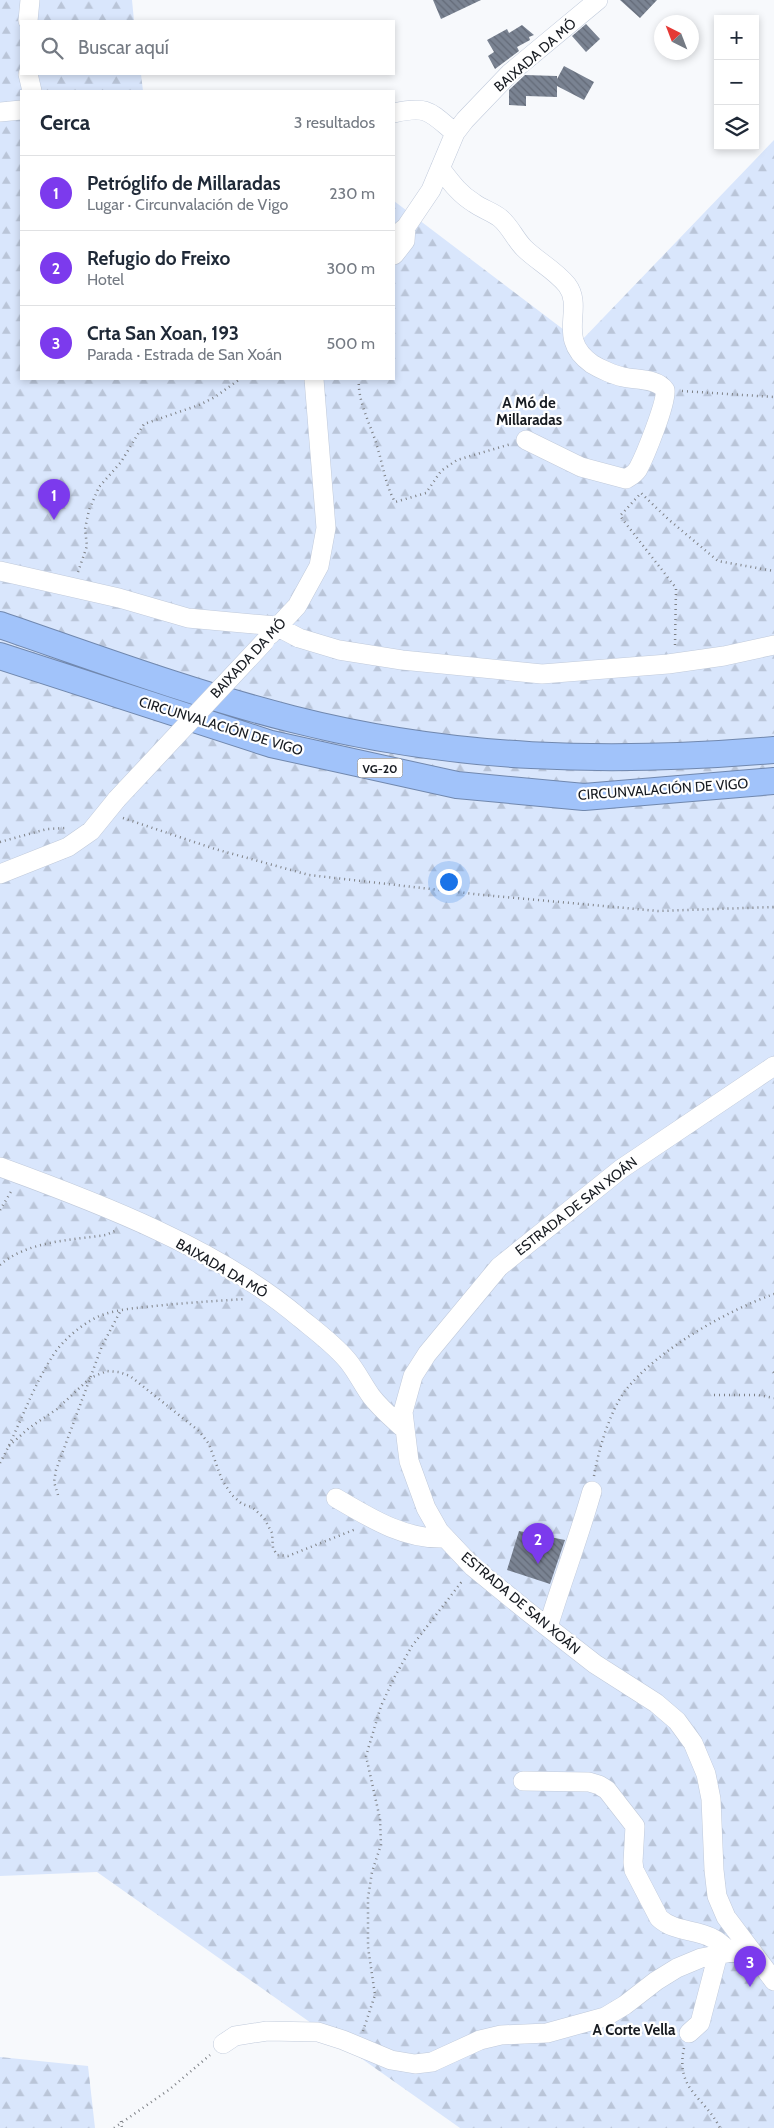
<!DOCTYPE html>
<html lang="es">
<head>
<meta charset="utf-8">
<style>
	:root { --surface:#fff; --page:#f2f2f3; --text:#1f2937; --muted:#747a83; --line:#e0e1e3; --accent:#7c3aed }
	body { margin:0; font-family:Cabin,sans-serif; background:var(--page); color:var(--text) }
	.controls { position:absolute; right:15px; top:15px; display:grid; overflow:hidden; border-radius:0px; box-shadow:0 2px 8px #0003 }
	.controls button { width:45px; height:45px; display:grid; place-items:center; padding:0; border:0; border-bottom:1px solid var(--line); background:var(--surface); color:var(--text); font:25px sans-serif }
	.compass { position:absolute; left:654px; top:15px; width:45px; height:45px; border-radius:50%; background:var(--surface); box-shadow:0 2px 8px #0003; rotate:318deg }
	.you { position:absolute; left:448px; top:881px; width:18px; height:18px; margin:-12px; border:4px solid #fff; border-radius:50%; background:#1a73e8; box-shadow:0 0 0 8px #1a73e833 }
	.badge { display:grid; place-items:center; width:32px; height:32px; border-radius:50%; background:var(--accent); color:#fff; font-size:16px; font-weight:700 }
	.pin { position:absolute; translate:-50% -41px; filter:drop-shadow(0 1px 2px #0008) }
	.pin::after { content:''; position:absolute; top:26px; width:18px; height:15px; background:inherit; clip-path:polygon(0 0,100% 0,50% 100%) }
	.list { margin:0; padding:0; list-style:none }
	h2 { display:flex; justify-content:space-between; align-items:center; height:65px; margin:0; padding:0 20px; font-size:21px }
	h2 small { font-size:16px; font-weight:400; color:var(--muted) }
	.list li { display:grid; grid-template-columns:32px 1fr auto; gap:15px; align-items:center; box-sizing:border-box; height:75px; padding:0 20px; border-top:1px solid var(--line) }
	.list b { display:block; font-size:19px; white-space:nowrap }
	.list p { margin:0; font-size:16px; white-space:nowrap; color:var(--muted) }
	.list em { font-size:16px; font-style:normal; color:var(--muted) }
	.icon { flex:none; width:28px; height:28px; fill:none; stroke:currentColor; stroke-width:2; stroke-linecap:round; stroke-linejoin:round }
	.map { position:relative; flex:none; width:774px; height:2128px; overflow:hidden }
	.search { position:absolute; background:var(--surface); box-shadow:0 2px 8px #0003; left:20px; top:20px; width:375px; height:55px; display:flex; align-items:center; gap:12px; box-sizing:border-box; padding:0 18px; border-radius:0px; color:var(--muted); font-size:19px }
	.panel { position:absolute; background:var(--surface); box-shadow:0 2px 8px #0003; left:20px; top:90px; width:375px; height:290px; border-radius:0px }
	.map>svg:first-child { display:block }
</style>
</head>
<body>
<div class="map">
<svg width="774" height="2128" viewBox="0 0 774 2128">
	<defs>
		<pattern id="forest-firs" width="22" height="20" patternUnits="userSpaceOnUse" patternTransform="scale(1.25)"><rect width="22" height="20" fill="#d9e6fc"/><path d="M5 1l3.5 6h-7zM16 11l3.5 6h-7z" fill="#bac5d8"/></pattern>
		<pattern id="building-back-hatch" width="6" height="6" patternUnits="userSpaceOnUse" patternTransform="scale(1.25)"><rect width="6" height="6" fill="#7a8392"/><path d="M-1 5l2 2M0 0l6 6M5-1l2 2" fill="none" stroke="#636a77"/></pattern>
	</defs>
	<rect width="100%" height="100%" fill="#f7f9fc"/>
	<path fill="url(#forest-firs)" d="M0,0h132l2,21h-113v53h120l2,17h-122v288h373v-178l186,141 194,-202v1988h-314l-363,-256 -97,4z
		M0,2057l88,9 7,62h-95z"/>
	<path fill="url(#building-back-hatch)" d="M433,0h48l-40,19z
		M620,0h37l-17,18z
		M586,24l14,15 -14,13 -14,-16z
		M522,25l12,10 -5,2 1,3 -13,7 2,4 -24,18 -7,-13 6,-4 -7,-12 20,-11 2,4z
		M564,66l30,16 -10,18 -27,-14v11l-31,-1v10l-17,-1v-15l16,-15 32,1v3z
		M519,1531l46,9 -15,44 -43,-14z"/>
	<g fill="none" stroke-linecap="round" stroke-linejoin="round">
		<defs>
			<path id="minor" d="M28,21l2,-21
				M28,74l4,17
				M0,112l21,-2
				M394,113c34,-8 36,-1 61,20
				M440,168c10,13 19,26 34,35 8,6 19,9 26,15 10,8 15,21 24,30 13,13 31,22 43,37 18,24 -12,53 25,79 8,5 22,11 31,13 13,3 34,1 42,13 2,12 -20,66 -27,79 -3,5 -7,7 -12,10l-45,-12 -55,-27
				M394,237l12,-10 25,-37 24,-57 10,-13 45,-47 88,-73
				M394,255l11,-14 1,-14
				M0,571l119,27 69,20 88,8 23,12 40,12 63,10 140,14 126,-10 56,-8 50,-11
				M270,635l27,-29 22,-40 7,-38 -12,-149
				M0,874l68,-27 23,-16 26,-32
				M774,1066l-153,103 -122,98 -72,87 -14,22 -10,36 6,49 17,47 13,23 34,36 54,44 68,53 61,39 21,18 16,22 13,31 5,25 3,71 3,26 9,21 48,64
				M0,1167c99,36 219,82 300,151 16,13 35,27 48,43 9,11 15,24 23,35 9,12 21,22 32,32
				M336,1498c34,20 69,42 109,40
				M548,1627c14,-46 31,-90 44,-136
				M523,1781l66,1 10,3 8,5 28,36 -2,36 1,8 25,48c15,14 36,11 53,20 7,3 13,10 20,14
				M689,2033l11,-10 18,-69
				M223,2044l12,-8 32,-5 51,1 25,8 48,20 24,4 17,-2 48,-22 21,-5 46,-2 58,-16 20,-12 31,-24 21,-13 24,-10 31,-6 23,4"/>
			<path id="highway" d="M0,625c96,33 193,69 292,94 161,41 317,45 482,31
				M0,656l271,88 186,41 127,12 190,-16"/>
		</defs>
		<use href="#minor" stroke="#c0cadb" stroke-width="20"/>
		<use href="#highway" stroke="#7188ae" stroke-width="28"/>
		<path stroke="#7e8186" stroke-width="2.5" stroke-dasharray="1 4" stroke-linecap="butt" d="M359,379c-2,22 12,46 18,67 6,19 8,38 18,56l31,-9 15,-22 16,-11 54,-16
			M682,391l92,6
			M78,572l9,-26 -2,-17 4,-19 10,-23 22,-25 23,-38 55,-19 16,-8 25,-18
			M675,645l1,-57 -56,-72 21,-23 27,26 50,42 56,10
			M123,818l92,31 94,26 174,20 175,16 116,-4
			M0,842l47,-13 19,-1
			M0,1210l12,-20
			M0,1265c27,-24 72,-25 106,-30l11,-5
			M773,1372l1,1
			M714,1395h44l16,3
			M9,1446l20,-18 28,-19 33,-31 17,-7 12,1 11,4 69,55 10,13 13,36 10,15 10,9 10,3 12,11 8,15 1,15 4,7 11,1 68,-27
			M0,1463c19,-35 31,-73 52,-106 10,-17 34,-37 53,-43 15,-5 32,-6 49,-8 30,-3 60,-5 91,-7
			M594,1476c4,-25 16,-65 31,-85 32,-41 101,-80 149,-97
			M58,1495l-4,-13 2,-12 46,-124 19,-36
			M363,2031l12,-36 -7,-48v-49l4,-26 9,-27 -1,-26 -14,-63 15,-50 13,-28 18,-32 51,-66
			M684,2048c-9,42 20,48 36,80
			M121,2121l1,7
			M114,2128l56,-39 40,-34"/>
		<use href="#minor" stroke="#fff" stroke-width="19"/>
		<use href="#highway" stroke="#a1c3fa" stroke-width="26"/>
		<defs>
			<path id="minor-bridge" d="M117,799l148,-158"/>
		</defs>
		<use href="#minor-bridge" stroke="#c0cadb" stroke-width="20" stroke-linecap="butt"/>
		<use href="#minor-bridge" stroke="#fff" stroke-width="19"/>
	</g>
	<g text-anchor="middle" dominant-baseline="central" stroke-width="4.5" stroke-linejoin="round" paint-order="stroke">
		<rect fill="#fff" stroke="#5d5f64" stroke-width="1" x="357.5" y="758.5" width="45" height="19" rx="4"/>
		<g font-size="12" font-weight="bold" fill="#171b21">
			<text x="380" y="768">VG-20</text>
		</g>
		<g font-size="14" fill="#171b21" stroke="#fff">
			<text transform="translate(535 55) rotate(-41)">BAIXADA DA MÓ</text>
			<text transform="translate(248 658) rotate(-47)">BAIXADA DA MÓ</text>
			<text transform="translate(221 726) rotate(17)">CIRCUNVALACIÓN DE VIGO</text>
			<text transform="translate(663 789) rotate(-4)">CIRCUNVALACIÓN DE VIGO</text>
			<text transform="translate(576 1206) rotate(-38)">ESTRADA DE SAN XOÁN</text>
			<text transform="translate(222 1268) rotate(30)">BAIXADA DA MÓ</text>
			<text transform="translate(521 1603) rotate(40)">ESTRADA DE SAN XOÁN</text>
		</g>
		<g font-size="15" font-weight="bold" fill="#171b21" stroke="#fff">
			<text x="529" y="403">A Mó de<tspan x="529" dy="17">Millaradas</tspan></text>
			<text x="634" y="2030">A Corte Vella</text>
		</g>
	</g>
</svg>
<div class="controls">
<button>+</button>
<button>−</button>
<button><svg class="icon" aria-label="layers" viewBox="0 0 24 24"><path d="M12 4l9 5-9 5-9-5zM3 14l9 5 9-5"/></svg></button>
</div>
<svg class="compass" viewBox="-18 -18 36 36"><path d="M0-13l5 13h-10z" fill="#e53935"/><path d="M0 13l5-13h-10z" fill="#747a83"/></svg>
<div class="you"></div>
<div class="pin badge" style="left:54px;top:520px">1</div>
<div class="pin badge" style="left:538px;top:1564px">2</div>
<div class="pin badge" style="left:750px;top:1987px">3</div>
<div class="search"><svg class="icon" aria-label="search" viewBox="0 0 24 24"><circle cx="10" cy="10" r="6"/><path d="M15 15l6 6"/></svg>Buscar aquí</div>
<section class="panel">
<h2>Cerca<small>3 resultados</small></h2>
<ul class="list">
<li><span class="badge">1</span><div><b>Petróglifo de Millaradas</b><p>Lugar · Circunvalación de Vigo</p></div><em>230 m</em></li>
<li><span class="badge">2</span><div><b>Refugio do Freixo</b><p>Hotel</p></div><em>300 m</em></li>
<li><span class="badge">3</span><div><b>Crta San Xoan, 193</b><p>Parada · Estrada de San Xoán</p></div><em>500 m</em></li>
</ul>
</section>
</div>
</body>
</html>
